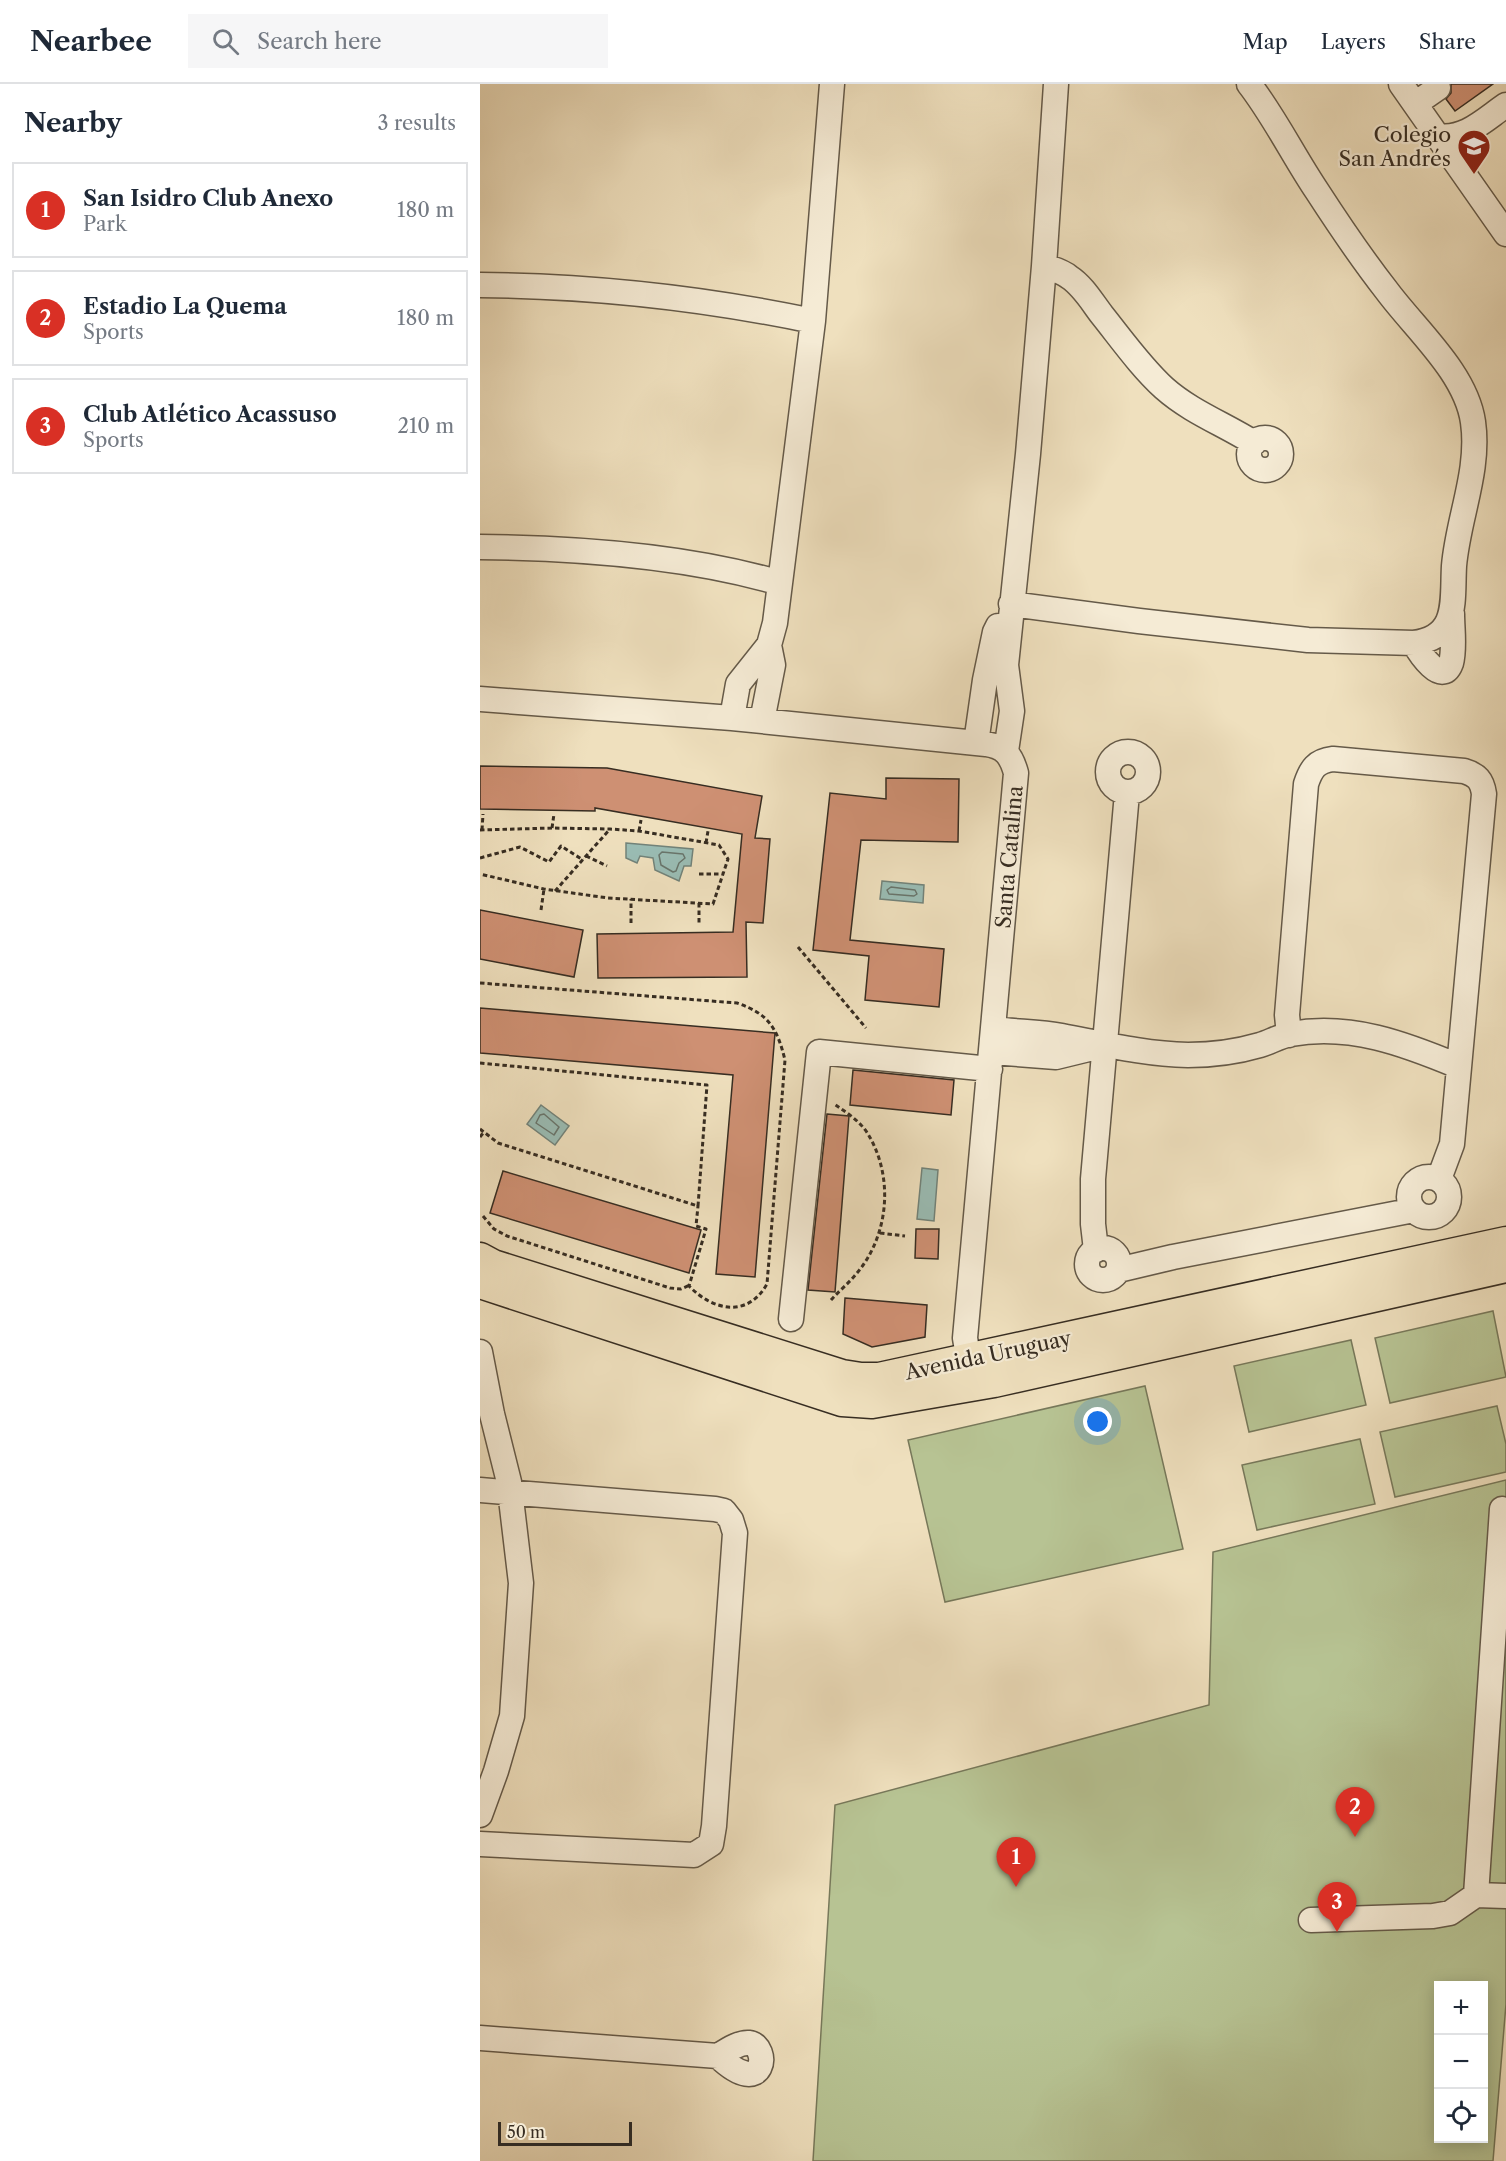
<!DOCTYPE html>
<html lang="en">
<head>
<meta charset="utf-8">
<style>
	:root { --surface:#fff; --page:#f6f6f7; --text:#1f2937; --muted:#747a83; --line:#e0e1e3; --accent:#d93025 }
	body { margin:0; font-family:"Libre Caslon Text",serif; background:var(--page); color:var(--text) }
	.controls { position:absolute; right:18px; bottom:18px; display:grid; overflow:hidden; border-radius:0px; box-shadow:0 3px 15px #0003 }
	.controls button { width:54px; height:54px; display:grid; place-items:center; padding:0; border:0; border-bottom:2px solid var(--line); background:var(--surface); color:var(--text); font:30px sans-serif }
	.scale { position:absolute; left:18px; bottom:15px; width:134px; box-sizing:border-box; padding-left:6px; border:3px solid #372d22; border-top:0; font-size:16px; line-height:21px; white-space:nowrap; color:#372d22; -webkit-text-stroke:4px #f5ebd5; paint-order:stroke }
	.you { position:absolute; left:618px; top:1338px; width:21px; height:21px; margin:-15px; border:4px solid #fff; border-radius:50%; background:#1a73e8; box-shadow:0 0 0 9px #1a73e833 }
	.badge { display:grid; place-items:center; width:39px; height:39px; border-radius:50%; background:var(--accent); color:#fff; font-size:20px; font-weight:700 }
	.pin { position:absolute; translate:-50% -50px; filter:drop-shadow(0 2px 3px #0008) }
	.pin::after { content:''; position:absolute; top:32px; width:21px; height:18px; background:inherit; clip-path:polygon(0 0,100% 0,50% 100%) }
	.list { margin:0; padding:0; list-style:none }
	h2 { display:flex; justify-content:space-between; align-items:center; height:78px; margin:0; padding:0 24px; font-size:26px }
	h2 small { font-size:20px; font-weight:400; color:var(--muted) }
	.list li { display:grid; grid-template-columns:39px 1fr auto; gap:18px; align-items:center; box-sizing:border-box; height:96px; margin:0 12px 12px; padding:0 12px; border:2px solid var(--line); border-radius:0px }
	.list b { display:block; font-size:22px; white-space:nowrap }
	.list p { margin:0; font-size:20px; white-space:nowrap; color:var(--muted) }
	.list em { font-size:20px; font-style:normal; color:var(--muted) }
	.icon { flex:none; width:33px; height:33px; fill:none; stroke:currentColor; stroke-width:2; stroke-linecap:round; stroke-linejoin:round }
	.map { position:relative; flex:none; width:1026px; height:2077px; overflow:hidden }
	header { display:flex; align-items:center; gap:36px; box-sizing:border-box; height:84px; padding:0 30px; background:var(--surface); border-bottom:2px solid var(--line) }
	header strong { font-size:28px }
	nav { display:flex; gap:33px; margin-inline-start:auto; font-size:21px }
	.search { width:420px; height:54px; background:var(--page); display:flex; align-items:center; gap:15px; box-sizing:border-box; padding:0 21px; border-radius:0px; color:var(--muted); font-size:22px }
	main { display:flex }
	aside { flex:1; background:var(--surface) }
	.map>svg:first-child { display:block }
</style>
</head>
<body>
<header>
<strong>Nearbee</strong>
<div class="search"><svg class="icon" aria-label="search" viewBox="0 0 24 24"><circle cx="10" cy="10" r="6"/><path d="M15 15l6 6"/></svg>Search here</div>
<nav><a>Map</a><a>Layers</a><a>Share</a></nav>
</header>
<main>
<aside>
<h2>Nearby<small>3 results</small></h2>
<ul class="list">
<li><span class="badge">1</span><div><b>San Isidro Club Anexo</b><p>Park</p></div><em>180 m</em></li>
<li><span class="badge">2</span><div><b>Estadio La Quema</b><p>Sports</p></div><em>180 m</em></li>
<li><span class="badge">3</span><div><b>Club Atlético Acassuso</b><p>Sports</p></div><em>210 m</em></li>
</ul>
</aside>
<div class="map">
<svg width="1026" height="2077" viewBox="0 0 1026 2077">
	<rect width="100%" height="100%" fill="#efe0be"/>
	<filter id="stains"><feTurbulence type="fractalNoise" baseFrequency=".00333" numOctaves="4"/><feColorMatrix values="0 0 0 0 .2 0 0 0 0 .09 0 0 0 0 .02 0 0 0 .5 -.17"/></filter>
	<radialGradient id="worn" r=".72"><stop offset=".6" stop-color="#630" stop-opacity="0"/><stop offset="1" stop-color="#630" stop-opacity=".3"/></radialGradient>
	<path fill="#b7c393" stroke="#77785a" stroke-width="1.5" fill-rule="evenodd" d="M1013,1227l13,66 -116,26 -15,-65z
		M871,1256l15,65 -117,27 -15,-66z
		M665,1302l38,163 -238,53 -37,-162z
		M1017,1322l9,38v28l-111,25 -15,-65z
		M880,1355l15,65 -118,26 -15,-65z
		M1026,1396v524l-13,157h-680l22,-356 374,-100 4,-153zM958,1902h46v152h-46z"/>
	<path fill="#9abdb5" stroke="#72837a" stroke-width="1.5" d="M146,759l67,6 -2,17h-7l-5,15 -24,-11 -2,-12 -13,-2 -3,7 -11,-5z
		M402,797l42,4 -1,18 -43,-4z
		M61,1021l28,21 -14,19 -28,-21z
		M442,1084l16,2 -4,51 -17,-2z"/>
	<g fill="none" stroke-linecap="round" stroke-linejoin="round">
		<path stroke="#68756c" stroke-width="1.5" d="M182,768l21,2 2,4 -6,5 -3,8 -3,1 -12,-7 -2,-10z
			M411,803l24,3 2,4 -3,2 -25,-2 -2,-4z
			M64,1030l15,13 -5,8 -18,-12 4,-8z"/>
	</g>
	<path fill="#ce9073" stroke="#372d22" stroke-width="1.5" d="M971,0h42l-38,27 -9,-12 5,-6z
		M0,682l127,2 155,28 -7,42 15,1 -7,84 -17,-1 1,55 -149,1 -1,-44 136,-2 9,-98 -147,-26v3l-115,-2z
		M406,694l73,1 -1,63 -97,-2 -11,100 94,9 -5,58 -74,-7 4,-44 -56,-6 17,-157 56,6z
		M0,826l103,20 -9,47 -94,-18z
		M0,924l295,25 -20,244 -39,-3 17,-199 -253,-22z
		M373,986l101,10 -3,35 -101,-10z
		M347,1030l22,2 -14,176 -27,-2z
		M23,1087l198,59 -12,43 -199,-60z
		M436,1145h23l-1,30 -23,-1z
		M365,1214l82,7 -2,32 -53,10 -29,-13z"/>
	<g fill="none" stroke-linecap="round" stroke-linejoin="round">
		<defs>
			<path id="minor" d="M921,0l105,150
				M935,20l23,-16
				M958,52c27,4 46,-16 68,-31
				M564,182c9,3 18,5 25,11 14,9 23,25 33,38 20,25 39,52 62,73 27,24 60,36 90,55
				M0,201c112,1 223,13 333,36
				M769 370a16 16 0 1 1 32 0a16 16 0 1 1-32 0Z
				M0,463c96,1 208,9 300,36
				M531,520l128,17 169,19 106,3c45,-6 38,-42 40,-77 4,-48 26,-95 19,-144 -7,-49 -57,-92 -86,-131 -25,-32 -48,-66 -70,-100 -23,-34 -43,-75 -68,-107
				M934,559c5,9 28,45 37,20 4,-14 1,-34 1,-49
				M0,615l252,19 254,26c19,3 25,11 30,29l-51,565 6,36
				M252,634l6,-34 31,-39 6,-22 38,-302 19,-237
				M282,637l11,-56 -4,-20
				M496,659l9,-63 10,-48 3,-6
				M526,667l6,-40 -6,-46 22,-211 16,-188 12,-182
				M628 688a20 20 0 1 1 40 0a20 20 0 1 1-40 0Z
				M514,945c22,3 45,3 68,7 42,8 83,18 126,19 25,0 48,-3 72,-10 10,-3 20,-9 31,-11 59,-11 114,10 167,32
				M809,951l-2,-20 19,-231c5,-15 10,-23 27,-25l131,12c13,4 18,9 20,23l-32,350 -13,35
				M512,968l64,5 41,-10
				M929 1113a20 20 0 1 1 40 0a20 20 0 1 1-40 0Z
				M607 1180a16 16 0 1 1 32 0a16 16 0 1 1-32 0Z
				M616,1166l-3,-26v-45l34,-386
				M638,1186l55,-13 241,-47
				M311,1235l28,-267 171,17
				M0,1268l12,62 17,68 12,101 -9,133 -16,55 -16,44
				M0,1406l235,19 9,2 7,9 4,13 -21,293 -3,18 -17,11 -214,-11
				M996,1811l26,-386
				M831,1836l122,-4 17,-3 26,-18 30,1
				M0,1954l238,18c8,-5 21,-14 31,-13 21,2 17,59 -31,13"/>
			<path id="major" d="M0,1174l13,7 349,110 19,3h18l627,-136
				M0,1199l362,118 30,2 122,-21 512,-115"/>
		</defs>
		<use href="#minor" stroke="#655a49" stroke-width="27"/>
		<use href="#major" stroke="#372d22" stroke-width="33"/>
		<path stroke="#372d22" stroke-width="3" stroke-dasharray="4.5 3" stroke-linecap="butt" d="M72,744l2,-14
			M0,746l72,-2 58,1 29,2 80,14 9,14 -15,45 -105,-6 -64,-9 -64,-15
			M2,746l1,-16
			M159,747l2,-11
			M226,759l2,-12
			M106,772l21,10
			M0,774l40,-11 29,15 12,-16 22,14
			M219,790h24
			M75,807l55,-62
			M219,819v20
			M61,826l3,-21
			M151,839v-24
			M318,863l68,81
			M0,899l257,20c32,11 40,25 48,57l-18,224c-19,34 -54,27 -78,2l17,-57 -10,-3 2,-20
			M0,979l227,22 -9,121 -200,-63 -18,-14
			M0,1053l4,-5
			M3,1132l11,13 13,7 163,52 11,1 9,-4
			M400,1149l25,3
			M351,1216c8,-9 18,-17 26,-27 32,-38 37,-96 11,-139 -8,-13 -22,-22 -34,-30"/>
		<use href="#minor" stroke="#f5ebd5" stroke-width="24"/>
		<use href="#major" stroke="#efe0be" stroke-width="30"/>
	</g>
	<defs>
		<symbol id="school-pin" viewBox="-11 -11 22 30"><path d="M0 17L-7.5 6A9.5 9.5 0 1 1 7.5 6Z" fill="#8f2418" stroke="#f5ebd5"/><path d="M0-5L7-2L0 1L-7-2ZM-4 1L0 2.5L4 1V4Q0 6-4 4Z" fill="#fff"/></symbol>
	</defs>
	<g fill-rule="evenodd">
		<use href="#school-pin" x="975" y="43" width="38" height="52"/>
	</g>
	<g text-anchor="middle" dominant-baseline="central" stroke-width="4.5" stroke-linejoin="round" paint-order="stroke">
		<g font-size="21" fill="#372d22" stroke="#f5ebd5" text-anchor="end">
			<text x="971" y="50">Colegio<tspan x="971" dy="24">San Andrés</tspan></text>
		</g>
		<g font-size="21" fill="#372d22" stroke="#f5ebd5">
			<text transform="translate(529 773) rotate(-85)">Santa Catalina</text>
			<text transform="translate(508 1271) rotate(-12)">Avenida Uruguay</text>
		</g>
	</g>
	<rect width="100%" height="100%" filter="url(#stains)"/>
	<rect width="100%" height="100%" fill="url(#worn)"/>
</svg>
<div class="controls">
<button>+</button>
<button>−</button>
<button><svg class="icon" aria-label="locate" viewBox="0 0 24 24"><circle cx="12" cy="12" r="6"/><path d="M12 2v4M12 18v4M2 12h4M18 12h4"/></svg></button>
</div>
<div class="scale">50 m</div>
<div class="you"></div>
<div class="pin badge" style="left:536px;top:1803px">1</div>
<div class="pin badge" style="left:875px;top:1753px">2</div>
<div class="pin badge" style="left:857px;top:1848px">3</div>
</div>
</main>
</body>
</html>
